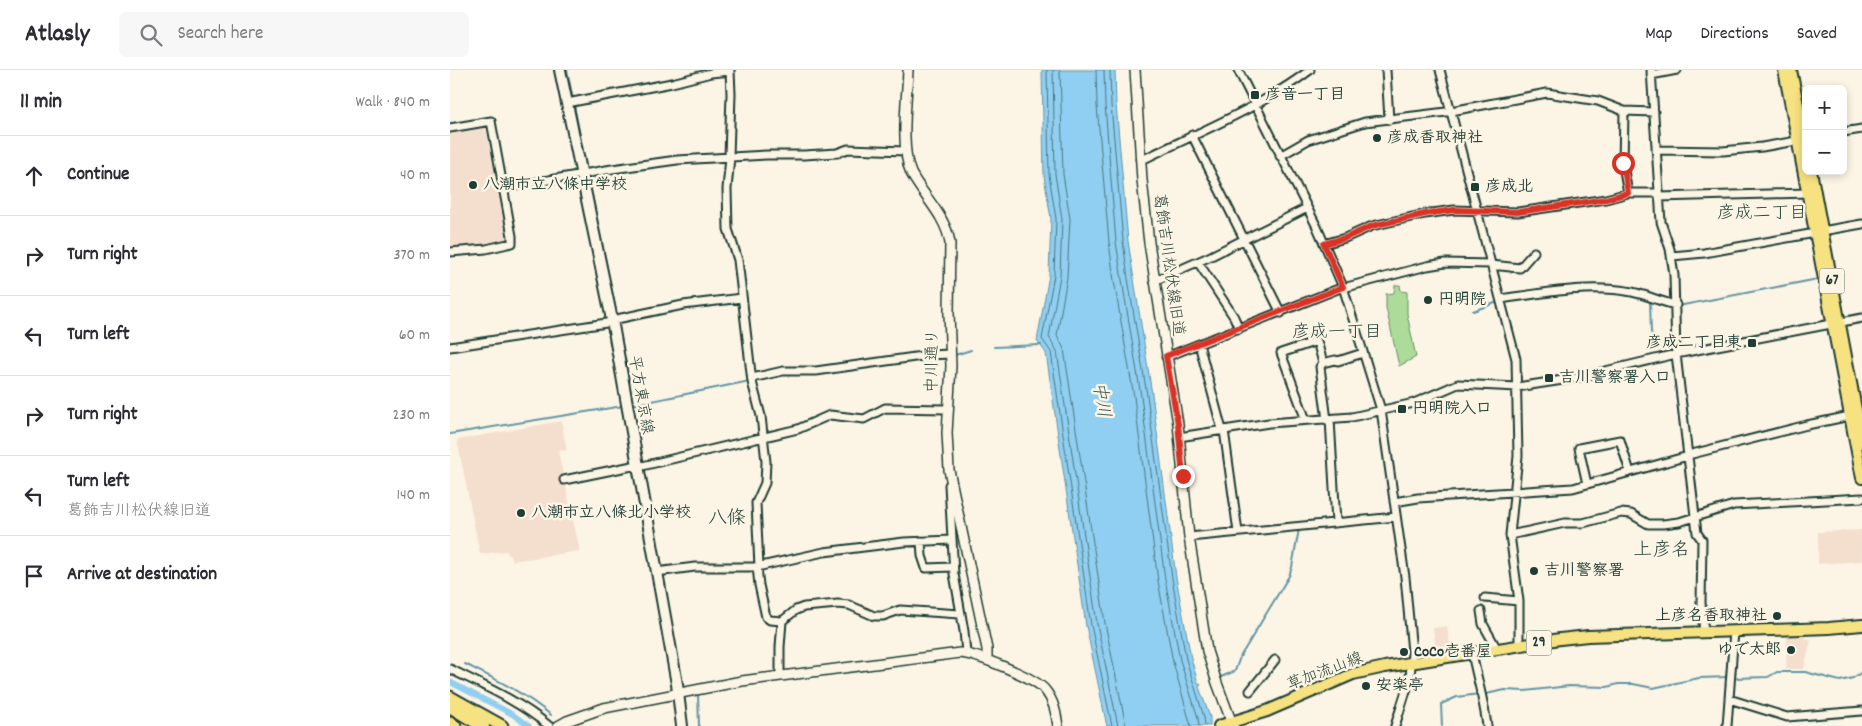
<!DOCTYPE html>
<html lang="en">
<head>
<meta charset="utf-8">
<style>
	:root { --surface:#fff; --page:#f7f7f7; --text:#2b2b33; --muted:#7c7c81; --line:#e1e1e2 }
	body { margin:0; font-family:Dekko,"Klee One",sans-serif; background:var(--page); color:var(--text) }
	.controls { position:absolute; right:15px; top:15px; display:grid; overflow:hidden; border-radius:8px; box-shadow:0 2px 8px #0003 }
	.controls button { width:45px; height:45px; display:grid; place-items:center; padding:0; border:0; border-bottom:1px solid var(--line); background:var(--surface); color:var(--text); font:25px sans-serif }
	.stop { position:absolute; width:15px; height:15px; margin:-11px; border:4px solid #d93025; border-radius:50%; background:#fff }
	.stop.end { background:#d93025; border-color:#fff; box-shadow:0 1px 5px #0008 }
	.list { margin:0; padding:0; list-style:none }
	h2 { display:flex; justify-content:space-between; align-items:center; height:65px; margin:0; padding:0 20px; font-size:21px }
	h2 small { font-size:16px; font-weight:400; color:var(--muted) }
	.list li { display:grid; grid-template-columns:32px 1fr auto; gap:15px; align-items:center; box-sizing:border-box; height:80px; padding:0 20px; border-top:1px solid var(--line) }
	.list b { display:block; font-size:19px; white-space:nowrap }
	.list p { margin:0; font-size:16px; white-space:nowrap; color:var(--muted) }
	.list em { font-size:16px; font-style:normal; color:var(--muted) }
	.icon { flex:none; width:28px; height:28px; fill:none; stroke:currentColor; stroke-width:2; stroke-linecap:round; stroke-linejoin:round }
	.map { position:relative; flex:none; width:1412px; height:656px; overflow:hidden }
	header { display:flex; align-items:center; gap:30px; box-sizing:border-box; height:70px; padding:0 25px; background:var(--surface); border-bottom:1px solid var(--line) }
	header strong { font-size:24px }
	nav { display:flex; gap:28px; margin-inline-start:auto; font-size:18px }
	.search { width:350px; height:45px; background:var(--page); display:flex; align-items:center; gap:12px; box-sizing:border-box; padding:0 18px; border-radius:8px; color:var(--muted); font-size:19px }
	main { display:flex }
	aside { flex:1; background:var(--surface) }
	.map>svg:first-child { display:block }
</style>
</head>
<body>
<header>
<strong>Atlasly</strong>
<div class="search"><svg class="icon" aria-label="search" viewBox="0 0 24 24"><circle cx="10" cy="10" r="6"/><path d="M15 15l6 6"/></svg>Search here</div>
<nav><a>Map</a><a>Directions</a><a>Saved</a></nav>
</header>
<main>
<aside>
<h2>11 min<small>Walk · 840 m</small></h2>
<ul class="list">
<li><svg class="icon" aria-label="ahead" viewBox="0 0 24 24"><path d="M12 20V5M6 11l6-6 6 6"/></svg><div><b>Continue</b></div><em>40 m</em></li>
<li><svg class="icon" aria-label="right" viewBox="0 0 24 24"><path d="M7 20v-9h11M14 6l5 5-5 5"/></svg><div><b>Turn right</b></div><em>370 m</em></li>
<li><svg class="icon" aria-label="left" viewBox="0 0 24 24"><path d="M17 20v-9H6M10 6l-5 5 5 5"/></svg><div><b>Turn left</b></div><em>60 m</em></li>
<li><svg class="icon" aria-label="right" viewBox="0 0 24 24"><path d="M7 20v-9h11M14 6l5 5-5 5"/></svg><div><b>Turn right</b></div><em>230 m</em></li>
<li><svg class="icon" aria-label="left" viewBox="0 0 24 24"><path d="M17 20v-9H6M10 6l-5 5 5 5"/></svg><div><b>Turn left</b><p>葛飾吉川松伏線旧道</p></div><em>140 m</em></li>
<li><svg class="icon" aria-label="arrive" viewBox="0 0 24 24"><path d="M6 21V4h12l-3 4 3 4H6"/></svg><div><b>Arrive at destination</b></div></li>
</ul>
</aside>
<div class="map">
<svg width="1412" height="656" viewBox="0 0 1412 656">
	<rect width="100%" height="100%" fill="#fcf5e5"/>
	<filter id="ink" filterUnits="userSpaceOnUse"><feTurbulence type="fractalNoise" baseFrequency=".02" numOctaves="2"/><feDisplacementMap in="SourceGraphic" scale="10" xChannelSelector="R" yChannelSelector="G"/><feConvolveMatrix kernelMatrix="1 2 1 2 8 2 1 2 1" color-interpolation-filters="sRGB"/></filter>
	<g filter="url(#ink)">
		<path fill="#f4dfce" d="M35,54l22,116 -57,8v-119z
			M111,351l6,29 -9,1 22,100 -67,10 -7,-10 -26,3 -23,-114z
			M1412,460v31l-44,3v-32z
			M997,556l4,25 -35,5 -2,-9 21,-3 -2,-16z
			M1337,566h15l9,4 -7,29h-18z"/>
		<path fill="#addb9a" stroke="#668c67" d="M945,215h5l1,6 6,1v22l9,43 -17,9 -13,-58v-14l8,-1z"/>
		<path fill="#90cff1" stroke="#6395a5" d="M592,0h73l1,34 12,137 24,153 24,183 15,81 7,25h2l1,2 -2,2 11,30v9h-103l-1,-4 -20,-96 -40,-273 -9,-12 12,-66 2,-56 -7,-43z"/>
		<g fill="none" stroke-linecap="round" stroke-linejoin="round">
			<path stroke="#4c7780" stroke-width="1" d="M597,0l2,105 7,44 -2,56 -12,64 9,13 40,273 21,101
				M603,0l2,104 7,45 -2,57 -11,61 8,14 40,273 21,102
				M610,0l3,104 7,45 -3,58 -10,58 7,14 41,274 21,103
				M646,0l1,36 12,136 5,39 20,116 24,184 15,81 18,64
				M654,0l1,35 11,137 6,38 19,116 24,183 15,81 18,58 1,8
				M660,0l1,35 12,136 5,38 19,116 25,183 14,81 18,58 1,9"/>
			<path stroke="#6395a5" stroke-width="2" d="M117,0l6,29
				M124,35l13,66
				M138,106l29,140
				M1200,230l1,32 3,8
				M1228,236l140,-27
				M1023,241l25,-9
				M168,252l15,82
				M544,277l47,-2
				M505,285l16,-5
				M410,298l45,-6
				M356,304h10
				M182,335l118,-24
				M0,364l173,-28
				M15,594c32,16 58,28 86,51
				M771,607l14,-6 5,-14 49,-81 3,-9 7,-38
				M1284,608l34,-1 9,-5h28l35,9 13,-3 9,-6
				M248,624l1,32
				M1036,624l19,-4 20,1 44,-5 38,1 11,-3h15l20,4 46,-10 30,-1
				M992,656l-1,-22 16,-7 22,-3"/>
			<path stroke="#90cff1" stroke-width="5.5" d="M0,612l62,32 17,12"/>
			<defs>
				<path id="minor" d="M788,0l79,157 26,60 38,123 24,167 7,75 -2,26 -15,48
					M936,0l3,50
					M990,0l76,289 2,97 -8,79 9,66v45
					M1201,0l10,152 9,27 4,26 2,79 21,179 5,7 -1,63 3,29
					M1201,5l26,-5
					M117,33l105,-20 39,-10 19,-2
					M1174,41l-1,54 5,28
					M0,58l41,-7 21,115v7l-26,6 -36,3
					M1393,62l19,-3
					M742,65l89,178
					M1206,80l67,1 39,-4 40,-7
					M830,86l28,-16 57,-18 81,-10 101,-19 51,8 26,10 30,1
					M279,87l2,-63 -1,-24
					M280,87l-3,32 1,40 10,31 14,122 9,34 5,46 -1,21 -9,20 3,64
					M690,89l6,-1c56,-27 115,-51 164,-88
					M52,118l110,-19 65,-9 90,-5h37l33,-2 11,-4 58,2
					M1209,127l149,-4
					M1372,161l40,-7
					M874,174l21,-6 27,-12 53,-12 29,-4 64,2 88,-13 22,-6h31
					M1222,186l32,-3 111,-20
					M748,192l36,55 5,12
					M1041,195l29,3 14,-16
					M704,211l57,-25 96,-48
					M893,218l84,-22 18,-3 46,1
					M1051,229c43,-6 87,-15 131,-7 15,3 29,10 44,13
					M162,250l71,-15 59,-7
					M749,274l23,86
					M0,277l163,-25
					M716,287l177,-70
					M873,293l-3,4 7,53
					M302,308l31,-7h33l113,-16 21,-1
					M880,349l6,104
					M856,350l-25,-67 36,-12 6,22 12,-3 3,1 25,-8
					M774,360l14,102
					M729,367l90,-14 83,-6 62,-14 44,-19 59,3 59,-9 100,-24 186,-36
					M1238,385l119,-30 43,-9
					M188,397l160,-38 32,-14 34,4 21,-11 62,1
					M114,410l73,-15
					M1137,414l-8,-36 41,-8 10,32
					M499,415l5,89 10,57 2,22
					M944,432l24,-4 155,-10 115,-32
					M1060,465l55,-12h18l38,-10 10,1 17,10h15l16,-2 55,-17 128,-7
					M739,467l207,-20
					M471,471l1,15 4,12 27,-1
					M307,497l2,18 7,32 4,3 12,1
					M206,502l39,-5h62l67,-15 80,-10 48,-2
					M1035,528l34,3
					M1031,541l2,13 14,25
					M1022,583c5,25 12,48 15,73
					M0,599c34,17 69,32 99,57
					M330,606v-29l2,-26 14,-11 8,-3 34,-3 11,1 25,11h9l17,-6 60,4
					M800,621l25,-31
					M1279,629l58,18 75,-6
					M1277,656l7,-95"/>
				<path id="tertiary" d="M458,0c-1,28 -8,78 3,103 12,23 35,43 39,70l-1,70 2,53 -4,67 2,37 38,179v10
					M685,0l7,110 7,63 29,181 11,113 18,114 10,32 16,43
					M108,656l9,-5 37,-13 138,-27 218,-28c16,1 76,25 85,37 9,11 11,23 13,36"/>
				<path id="secondary" d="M110,0l52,250 65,364 5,42"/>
				<path id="primary" d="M1334,0l78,408
					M1341,0l15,74
					M1361,101l51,270
					M769,656l48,-15 86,-37 32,-7 175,-28 28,-3 241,-8 33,-3"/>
				<path id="trunk" d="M0,627l52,29
					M0,653l5,3"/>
				<path id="motorway" d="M0,636l33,20"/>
			</defs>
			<use href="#minor" stroke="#1f3d34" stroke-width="11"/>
			<use href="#tertiary" stroke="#1f3d34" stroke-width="12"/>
			<use href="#secondary" stroke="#1f3d34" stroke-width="14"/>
			<use href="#primary" stroke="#1f3d34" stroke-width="14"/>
			<use href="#trunk" stroke="#1f3d34" stroke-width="15"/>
			<use href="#motorway" stroke="#1f3d34" stroke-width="16"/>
			<use href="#minor" stroke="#fcf5e5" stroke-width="7"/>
			<use href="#tertiary" stroke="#fcf5e5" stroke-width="9"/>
			<use href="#secondary" stroke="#fcf5e5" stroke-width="10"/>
			<use href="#primary" stroke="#f7e281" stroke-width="10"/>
			<use href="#trunk" stroke="#f7e281" stroke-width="11"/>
			<use href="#motorway" stroke="#f7e281" stroke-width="12"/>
		</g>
	</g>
	<g fill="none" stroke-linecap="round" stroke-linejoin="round" filter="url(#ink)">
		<path stroke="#d93025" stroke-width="6" d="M733,406l-5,-52 -12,-68 177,-69 -19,-43 21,-6 27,-12 53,-12 29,-4 64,2 88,-13 22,-6 -5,-30"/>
	</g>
	<g fill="#1f3d34" stroke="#fcf5e5" stroke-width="2">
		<rect x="800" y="20" width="10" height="10" rx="2.5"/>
		<circle cx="927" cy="68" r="5"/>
		<circle cx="23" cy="115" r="5"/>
		<rect x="1020" y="112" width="10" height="10" rx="2.5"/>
		<circle cx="978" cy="230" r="5"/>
		<rect x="1297" y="268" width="10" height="10" rx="2.5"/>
		<rect x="1094" y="303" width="10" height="10" rx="2.5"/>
		<rect x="947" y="334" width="10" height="10" rx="2.5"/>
		<circle cx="71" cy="443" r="5"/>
		<circle cx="1084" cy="501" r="5"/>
		<circle cx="1327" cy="546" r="5"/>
		<circle cx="1341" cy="580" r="5"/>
		<circle cx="954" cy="582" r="5"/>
		<circle cx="916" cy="616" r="5"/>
	</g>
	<g text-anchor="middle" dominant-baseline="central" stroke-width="5" stroke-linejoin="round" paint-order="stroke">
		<g fill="#fcf5e5" stroke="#617469" stroke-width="1">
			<rect x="1369.5" y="198.5" width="25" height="25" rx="4"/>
			<rect x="1076.5" y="560.5" width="25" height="25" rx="4"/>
		</g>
		<g font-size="15" font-weight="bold" fill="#1f3d34">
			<text x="1382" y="211">67</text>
			<text x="1089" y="573">29</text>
		</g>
		<g font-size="16" font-weight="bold" fill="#1f3d34" stroke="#fcf5e5" text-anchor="start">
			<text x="815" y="25">彦音一丁目</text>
			<text x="937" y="68">彦成香取神社</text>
			<text x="33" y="115">八潮市立八條中学校</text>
			<text x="1035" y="117">彦成北</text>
			<text x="988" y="230">円明院</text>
			<text x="1292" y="273" text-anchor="end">彦成二丁目東</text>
			<text x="1109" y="308">吉川警察署入口</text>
			<text x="962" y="339">円明院入口</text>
			<text x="81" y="443">八潮市立八條北小学校</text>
			<text x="1094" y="501">吉川警察署</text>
			<text x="1317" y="546" text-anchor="end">上彦名香取神社</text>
			<text x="1331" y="580" text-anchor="end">ゆで太郎</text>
			<text x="964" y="582">CoCo壱番屋</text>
			<text x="926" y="616">安楽亭</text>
		</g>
		<g font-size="16" fill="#1f3d34" stroke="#fcf5e5">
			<text transform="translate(718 195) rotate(82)">葛飾吉川松伏線旧道</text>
			<text transform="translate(483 291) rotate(-89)">中川通り</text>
			<text transform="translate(190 325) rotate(80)">平方東京線</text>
			<text transform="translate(875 602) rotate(-21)">草加流山線</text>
		</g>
		<g font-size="18" fill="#1f3d34" stroke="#fcf5e5">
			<text x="1312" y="144">彦成二丁目</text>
			<text x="887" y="263">彦成一丁目</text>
		</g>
		<g font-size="18" font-style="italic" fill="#365a5a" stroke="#fcf5e5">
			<text transform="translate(650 330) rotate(81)">中川</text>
		</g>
		<g font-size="19" fill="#1f3d34" stroke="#fcf5e5">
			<text x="277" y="449">八條</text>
			<text x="1212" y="481">上彦名</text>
		</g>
	</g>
</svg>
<div class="controls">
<button>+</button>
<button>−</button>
</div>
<div class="stop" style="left:1173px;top:93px"></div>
<div class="stop end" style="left:733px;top:406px"></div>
</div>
</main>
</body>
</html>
